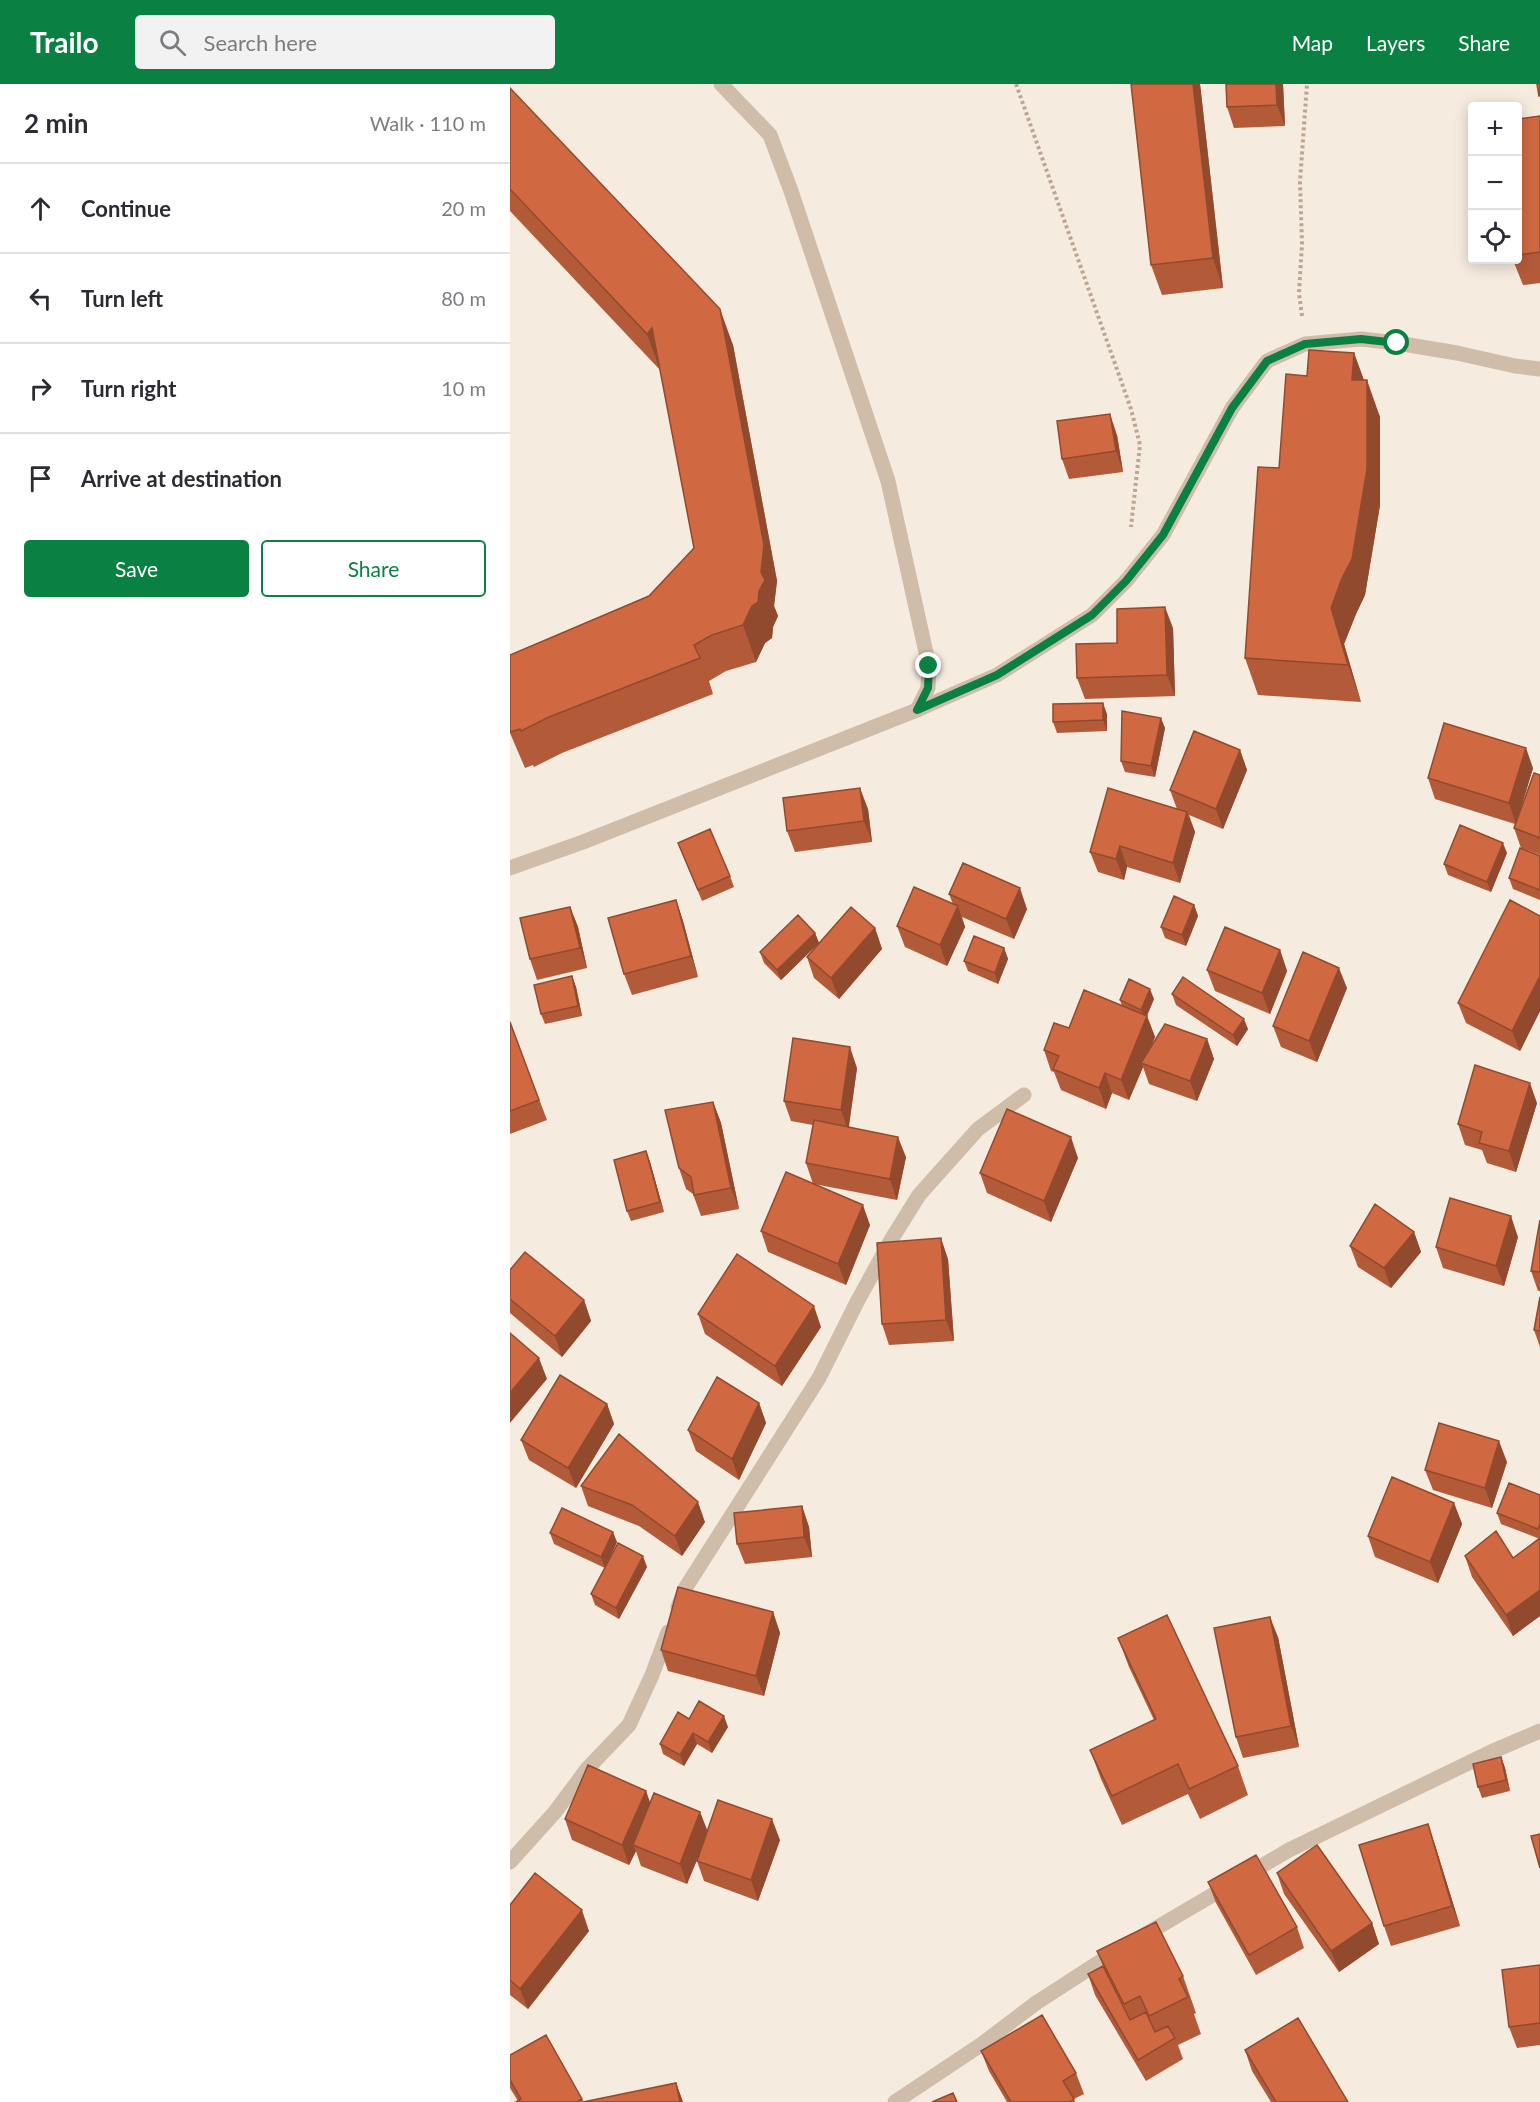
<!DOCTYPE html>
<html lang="en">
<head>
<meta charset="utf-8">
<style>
	:root { --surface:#fff; --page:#f2f2f3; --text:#2b2b33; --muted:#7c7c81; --line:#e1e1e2; --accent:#0b8043 }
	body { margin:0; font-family:Lato,sans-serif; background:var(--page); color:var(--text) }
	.controls { position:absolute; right:18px; top:18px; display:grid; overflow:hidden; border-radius:6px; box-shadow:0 3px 15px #0003 }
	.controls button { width:54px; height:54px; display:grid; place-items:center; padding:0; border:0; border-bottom:2px solid var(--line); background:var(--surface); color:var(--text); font:30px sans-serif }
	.stop { position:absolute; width:18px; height:18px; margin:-14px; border:4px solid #0b8043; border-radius:50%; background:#fff }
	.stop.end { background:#0b8043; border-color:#fff; box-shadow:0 2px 6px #0008 }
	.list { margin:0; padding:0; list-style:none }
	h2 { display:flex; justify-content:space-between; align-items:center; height:78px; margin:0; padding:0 24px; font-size:26px }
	h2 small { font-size:20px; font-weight:400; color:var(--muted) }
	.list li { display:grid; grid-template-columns:39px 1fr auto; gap:18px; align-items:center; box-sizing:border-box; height:90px; padding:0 24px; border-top:2px solid var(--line) }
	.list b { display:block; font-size:22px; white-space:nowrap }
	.list em { font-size:20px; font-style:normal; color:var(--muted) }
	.actions { display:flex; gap:12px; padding:18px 24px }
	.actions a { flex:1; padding:14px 0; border:2px solid var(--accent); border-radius:6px; text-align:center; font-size:21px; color:var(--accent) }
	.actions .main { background:var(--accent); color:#fff }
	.icon { flex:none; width:33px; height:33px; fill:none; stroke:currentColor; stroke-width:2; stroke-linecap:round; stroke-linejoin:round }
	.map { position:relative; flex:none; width:1030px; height:2018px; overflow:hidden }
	header { display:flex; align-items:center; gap:36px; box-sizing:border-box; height:84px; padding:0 30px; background:var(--accent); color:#fff }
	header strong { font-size:28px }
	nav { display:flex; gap:33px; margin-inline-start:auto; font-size:21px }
	.search { width:420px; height:54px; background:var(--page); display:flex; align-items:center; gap:15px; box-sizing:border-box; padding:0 21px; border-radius:6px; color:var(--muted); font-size:22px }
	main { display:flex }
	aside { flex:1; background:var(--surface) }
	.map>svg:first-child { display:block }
</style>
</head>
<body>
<header>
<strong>Trailo</strong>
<div class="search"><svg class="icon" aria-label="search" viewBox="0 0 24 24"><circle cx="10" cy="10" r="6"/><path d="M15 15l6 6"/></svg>Search here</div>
<nav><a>Map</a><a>Layers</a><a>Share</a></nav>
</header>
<main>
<aside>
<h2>2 min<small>Walk · 110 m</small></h2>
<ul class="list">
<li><svg class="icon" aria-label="ahead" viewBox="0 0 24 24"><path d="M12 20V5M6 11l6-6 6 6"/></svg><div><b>Continue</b></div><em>20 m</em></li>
<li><svg class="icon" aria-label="left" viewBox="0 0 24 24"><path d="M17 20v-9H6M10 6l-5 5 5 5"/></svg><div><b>Turn left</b></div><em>80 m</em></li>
<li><svg class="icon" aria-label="right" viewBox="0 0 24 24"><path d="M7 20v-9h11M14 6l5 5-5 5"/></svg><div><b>Turn right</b></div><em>10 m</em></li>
<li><svg class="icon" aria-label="arrive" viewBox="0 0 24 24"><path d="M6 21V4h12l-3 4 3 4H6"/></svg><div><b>Arrive at destination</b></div></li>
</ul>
<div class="actions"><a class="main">Save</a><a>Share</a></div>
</aside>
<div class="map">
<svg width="1030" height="2018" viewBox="0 0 1030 2018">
	<rect width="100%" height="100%" fill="#f5ebdf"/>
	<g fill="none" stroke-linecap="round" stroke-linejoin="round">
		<path stroke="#bba693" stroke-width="4" stroke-dasharray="3 3" stroke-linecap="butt" d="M506,0l115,325 9,36 -9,82
			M792,232l-3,-23 3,-49 -2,-62 7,-98"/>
		<path stroke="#cfbca9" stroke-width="15" d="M0,784l73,-26 334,-132 11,-22 1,-22 -41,-185 -97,-290 -21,-56 -49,-51"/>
		<path stroke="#cfbca9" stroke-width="15" d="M407,626l80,-35 95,-60 34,-34 37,-46 69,-127 35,-47 38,-17 56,-5 36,4 60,10 58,13 25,3
			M168,1523l8,-20 133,-209 38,-76 34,-62 28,-45 59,-66 46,-34
			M0,1778l45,-50 32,-43 42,-44 23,-50 16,-43
			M631,1853l148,-87 202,-98 49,-21
			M385,2018l87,-58 54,-41 82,-53"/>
	</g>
	<path fill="#b35a39" d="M621,0h69l23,204 -61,7 -11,-30z
		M773,0l2,42 -51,2 -7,-21z
		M0,4l223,257 44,236 -3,25 4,10 -5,11 -1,11 -7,5 -9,19 -30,9 -17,10 4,13 -151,59 -28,14 -1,-2 -8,3 -15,-35v-78l139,-59 45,-48 -34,-178 -150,-159z
		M1030,32v167l-17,2 -10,-25h5v-141z
		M844,269l10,27 16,37v88l-15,90 -9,19 -12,30 17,58 -103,-7 -13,-37 34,-190 28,-92z
		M607,351l6,37 -54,7 -7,-20z
		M663,544l2,68 -90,3 -8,-21z
		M597,630v17l-50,2 -4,-11z
		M655,644l-10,49 -30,-5 -4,-11z
		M730,666l7,20 -24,59 -34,-14 6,17 -15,51 -53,-16 -3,13 -26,-8 -8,-20 87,-43 -7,-19z
		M1023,684l-12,40 19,-33v80l-19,-7 -7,-20 1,-4 -80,-25 -7,-21z
		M358,725l4,33 -77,10 -8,-21z
		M168,759l52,33 4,11 -32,14z
		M997,769l-16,39 -43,-17 -4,-11z
		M1030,772v44l-27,-11 -4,-11z
		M439,810l78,15 -13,30 -52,-22 3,10 -18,39 -42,-19 -8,-21 56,-22z
		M166,816l7,21 15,56 -66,18 -8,-21z
		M684,821l4,11 -12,30 -21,-8 -4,-11z
		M60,823l8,20 9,41 -50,12 -7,-21z
		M1030,832v95l-20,40 -54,-28 -8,-20z
		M365,844l7,21 -43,50 -25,-21 -7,-21z
		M305,849l4,10 -38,37 -17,-17 -4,-11z
		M494,864l4,11 -10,25 -30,-13 -4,-10z
		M770,866l7,21 -17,43 -55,-23 -8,-21z
		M62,892l4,11 6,29 -37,8 -4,-10z
		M837,904l-30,74 -36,-15 -8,-21z
		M662,910l76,35 -11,17 -61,-41z
		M644,915l-7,17 8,21 -5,11 57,-9 7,20 -17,42 -48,-17 -6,-17 -14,33 -17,-7 -6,16 -45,-19 -7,-18 -3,-1 -7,-21 25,-22 53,-22 -2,-6z
		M0,938l37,98 -37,14z
		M347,984l-8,59 57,30 -9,43 -83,-16 56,41 -24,60 -78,-33 -7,-21 52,-47 -7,-21 7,-38 -22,-4 -7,-20z
		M203,1018l8,21 18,86 -38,7 -8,-22 -7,-5 -7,-21z
		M1027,1019l-21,69 -29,-9 -5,-13 -17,-5 -7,-21z
		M136,1067l4,11 14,50 -33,9 -4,-10z
		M568,1074l-27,64 -64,-29 -7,-20z
		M1030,1136v71h-2l-7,-20z
		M904,1148l7,20 -30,36 -33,-21 -8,-21z
		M1008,1153l-14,49 -61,-18 -7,-21z
		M438,1175l6,82 -65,4 -7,-21z
		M0,1186l74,30 7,21 -29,36 -52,-44z
		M1030,1213v50l-6,-17z
		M188,1230l123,13 -39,59 -77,-52z
		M249,1319l7,20 -27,57 -43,-29 -8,-21z
		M97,1320l7,20 -38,64 -47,-28 -8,-20z
		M997,1378l-15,46 -59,-18 -8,-20z
		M71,1402l124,36 -23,34 -43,-30 -51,-20z
		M1030,1411v121l-27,20 -41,-59 -7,-21 48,2 27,-19 -39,-15 -4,-11z
		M944,1419l8,21 -24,59 -63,-26 -7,-21z
		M292,1422l7,21 3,30 -67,7 -8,-20z
		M40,1449l67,9 -12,26 -51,-24z
		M137,1483l-28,52 -24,-14 -4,-11z
		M263,1528l7,21 -16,63 -96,-25 -7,-21z
		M768,1553l21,110 -56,11 -7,-21z
		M608,1554l120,128 10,29 -48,24 -12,-25 -66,31 -21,-46 -11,-29 64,-30 -25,-53z
		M179,1635l39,8 -16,26 -15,-9 -13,22 -21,-12 -3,-10z
		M991,1673l4,11 5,23 -28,7 -4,-11z
		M136,1707l4,12 50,9 7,19 73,9 -22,61 -54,-20 -7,-20 1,-3 -11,26 -46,-18 -5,-15 -7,14 -57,-25 -7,-21z
		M925,1761l25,81 -69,20 -7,-20z
		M767,1789l95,50 7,21 -40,28 -55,-78z
		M698,1798l89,45 7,21 -48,27 -40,-72z
		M0,1821l79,26 -61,78 -18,-14z
		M587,1867l86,25 13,37 -2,1 7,20 -23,11 5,14 -37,22 -51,-86 -7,-21 15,-8z
		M1030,1881v80l-23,3 -8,-21z
		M735,1966l103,52h-77l-19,-31z
		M471,1967l95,22 8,21 -10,5 1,3h-68l-18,-31z
		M0,1971l72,44 2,3 92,-19 7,19h-167l2,-1 -8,-13z"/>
	<path fill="#924a2e" d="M683,0h7l23,204 -10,-30z
		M766,0h7l2,42 -8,-21z
		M210,225l13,36 44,236 -3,25 4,10 -5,11 -1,11 -7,5 -9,19 -13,-37 18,-53z
		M142,244l8,42 -13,-36z
		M844,269l13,36 -15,-9z
		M857,296l13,37v88l-15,90 -9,19 -12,30 17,58 -13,-37 -17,-57z
		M600,330l7,21 6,37 -7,-21z
		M655,523l8,21 2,68 -8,-21z
		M593,619l4,11v17l-4,-11z
		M651,634l4,10 -10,49 -4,-11z
		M1016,664l7,20 -17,56 -7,-21z
		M730,666l7,20 -24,59 -7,-20z
		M350,704l8,21 4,33 -8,-21z
		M677,728l8,20 -15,51 -7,-20z
		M993,759l4,10 -16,39 -4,-10z
		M610,762l7,21 -3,13 -8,-21z
		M510,804l7,21 -13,30 -8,-20z
		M166,816l7,21 15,56 -7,-21z
		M684,821l4,11 -12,30 -4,-11z
		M448,822l7,21 -18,39 -7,-21z
		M60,823l8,20 9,41 -7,-20z
		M365,844l7,21 -43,50 -8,-21z
		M305,849l4,10 -38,37 -4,-10z
		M494,864l4,11 -10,25 -3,-11z
		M770,866l7,21 -17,43 -8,-21z
		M829,884l8,20 -30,74 -8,-21z
		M62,892l4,11 6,29 -4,-10z
		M1030,892v35l-20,40 -8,-20z
		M640,905l4,10 -9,21 -4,-10z
		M637,932l8,21 -11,27 -3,-1 2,4 -14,33 -8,-20z
		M734,935l4,10 -11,17 -4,-11z
		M697,955l7,20 -17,42 -7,-20z
		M340,963l7,21 -9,62 -7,-20z
		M595,989l7,20 -6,16 -7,-21z
		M1020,999l7,20 -21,69 -7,-21z
		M203,1018l8,21 18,86 -8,-21z
		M388,1053l8,20 -9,43 -7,-21z
		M561,1053l7,21 -27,64 -7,-21z
		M136,1067l4,11 14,50 -4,-10z
		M353,1121l7,20 -24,60 -8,-21z
		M1001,1132l7,21 -14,49 -8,-20z
		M904,1148l7,20 -30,36 -7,-20z
		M431,1154l7,21 6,82 -8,-21z
		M74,1216l7,21 -29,36 -7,-21z
		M304,1222l7,21 -39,59 -7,-20z
		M29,1274l8,21 -37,44v-30z
		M249,1319l7,20 -27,57 -7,-21z
		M97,1320l7,20 -38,64 -8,-20z
		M989,1357l8,21 -15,46 -7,-20z
		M188,1418l7,20 -23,34 -7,-20z
		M944,1419l8,21 -24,59 -8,-21z
		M292,1422l7,21 3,30 -8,-20z
		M103,1448l4,10 -12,26 -4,-11z
		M133,1472l4,11 -28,52 -3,-11z
		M1030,1506v26l-27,20 -7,-21z
		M263,1528l7,21 -16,63 -8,-20z
		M760,1533l8,20 21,110 -8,-21z
		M214,1632l4,11 -16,26 -4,-11z
		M183,1649l4,11 -13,22 -4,-11z
		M991,1673l4,11 5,23 -4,-11z
		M136,1707l7,20 -20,34 3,6 -7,14 -7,-20z
		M190,1728l8,20 -21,52 -7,-20z
		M262,1735l8,21 -22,61 -7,-21z
		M918,1740l7,21 25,81 -8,-20z
		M72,1826l7,21 -61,78 -8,-20z
		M862,1839l7,21 -40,28 -8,-21z
		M166,1999l7,19h-3z"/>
	<path fill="#d06942" stroke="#924a2e" stroke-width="1.5" d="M621,0h62l20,174 -62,7z
		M716,0h50l1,21 -50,2z
		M1027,0h3v12h-1z
		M0,4l210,221 44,236 -3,27 4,8 -6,11 -1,11 -6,4 -9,19 -31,10 -18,10 6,13 -151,59 -28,14 -1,-2 -9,3 -1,-3v-74l139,-59 45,-48 -42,-220 -5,6 -137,-145z
		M1030,32v136l-22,3v-136z
		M799,266l45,3 -2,27h15v89l-15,90 -10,19 -11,30 17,57 -103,-7 13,-191 21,1 7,-94 21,2z
		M600,330l6,37 -54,8 -5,-38z
		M655,523l2,68 -90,3 -1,-34 41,-1v-34z
		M593,619v17l-50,2v-18z
		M612,627l39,7 -10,48 -30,-5z
		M934,639l82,25 -17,55 -81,-25z
		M684,647l46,19 -24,59 -46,-19z
		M1024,689l6,2v63l-26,-10z
		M350,704l4,33 -77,10 -4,-33z
		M598,704l79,24 -14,51 -53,-17 -4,13 -26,-7z
		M950,741l43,18 -16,39 -43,-18z
		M200,745l20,47 -32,14 -20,-47z
		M1010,764l20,8v34l-31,-12z
		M453,779l57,25 -14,31 -57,-25z
		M404,803l44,19 -18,39 -43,-19z
		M664,812l20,9 -12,30 -21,-8z
		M166,816l15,56 -67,18 -16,-56z
		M1000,816l30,16v60l-28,55 -54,-28z
		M60,823l10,41 -50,11 -10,-41z
		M341,823l24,21 -44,50 -24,-21z
		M288,831l17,18 -38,37 -17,-18z
		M715,843l55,23 -18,43 -55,-23z
		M464,852l30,12 -9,25 -31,-12z
		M793,868l36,16 -30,73 -36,-15z
		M62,892l6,30 -37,8 -7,-29z
		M673,893l61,42 -11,16 -61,-41z
		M619,895l21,10 -9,21 -21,-10z
		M574,906l63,26 -26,64 -16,-7 -6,15 -46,-19 6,-13 -15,-6 10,-27 15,5z
		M0,938l29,78 -29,11z
		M655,940l42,15 -17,42 -49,-18z
		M283,954l57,9 -9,63 -57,-9z
		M965,981l55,18 -21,68 -30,-8 3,-11 -24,-8z
		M203,1018l18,86 -37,7 -3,-18 -12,-9 -14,-58z
		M497,1025l64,28 -27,64 -64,-28z
		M304,1036l84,17 -8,42 -84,-16z
		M136,1067l14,51 -33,9 -13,-51z
		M276,1088l77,33 -25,59 -77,-33z
		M940,1114l61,18 -15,50 -60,-19z
		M865,1120l39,28 -30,36 -34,-22z
		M1030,1136v52l-9,-1z
		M431,1154l5,82 -64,4 -5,-81z
		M15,1168l59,48 -29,36 -45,-37v-29z
		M227,1170l77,52 -39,60 -77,-52z
		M1030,1213v34l-6,-1z
		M0,1249l29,25 -29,35z
		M50,1291l47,29 -39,64 -47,-28z
		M207,1293l42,26 -27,56 -44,-29z
		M929,1339l60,18 -14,47 -60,-18z
		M109,1350l79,68 -23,34 -43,-31 -51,-19z
		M882,1393l62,26 -24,59 -62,-26z
		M999,1399l31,12v29l-2,5 -41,-16z
		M292,1422l2,31 -67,7 -3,-31z
		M52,1424l51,24 -12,25 -51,-24z
		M986,1447l17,27 27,-20v52l-34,25 -41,-59z
		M108,1459l25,13 -27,52 -25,-14z
		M168,1503l95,25 -17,64 -95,-26z
		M657,1531l71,151 -49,23 -11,-25 -66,32 -22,-46 66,-31 -38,-81z
		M760,1533l21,109 -55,11 -22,-109z
		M189,1617l25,15 -16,26 -15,-9 -13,22 -20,-11 18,-32 11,7z
		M991,1673l5,23 -28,7 -5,-23z
		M78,1681l58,26 -24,54 -57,-26z
		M144,1709l46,19 -20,52 -47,-19z
		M208,1716l54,19 -21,61 -54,-19z
		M918,1740l24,82 -68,20 -25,-81z
		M1030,1750v34l-9,-32z
		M807,1761l55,78 -41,28 -54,-78z
		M746,1771l41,72 -48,28 -41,-73z
		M25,1789l47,37 -62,79 -10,-9v-75z
		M646,1838l27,54 -4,3 9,18 -39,19 -9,-20 -16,8 -27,-53z
		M1030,1881v58l-31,4 -7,-57z
		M593,1882l27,54 16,-8 9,20 13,-6 7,12 -37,22 -50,-86z
		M532,1931l34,58 -13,8 11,18 -4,3h-59l-30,-51z
		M788,1934l50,84h-72l-31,-52z
		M36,1951l36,64 -5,3h-61l5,-3 -11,-19v-25z
		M166,1999l4,19h-97z
		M443,2009l4,9h-25z"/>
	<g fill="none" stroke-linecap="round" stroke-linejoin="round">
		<path stroke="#0b8043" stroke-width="8" d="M419,582l-1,22 -11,22 80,-35 95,-60 34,-34 37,-46 69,-127 35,-47 38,-17 56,-5 36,4"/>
	</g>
</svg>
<div class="controls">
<button>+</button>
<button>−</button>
<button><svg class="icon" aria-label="locate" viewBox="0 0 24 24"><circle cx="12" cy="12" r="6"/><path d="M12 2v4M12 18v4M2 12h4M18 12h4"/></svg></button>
</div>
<div class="stop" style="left:887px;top:259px"></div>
<div class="stop end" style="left:419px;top:582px"></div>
</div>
</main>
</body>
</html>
